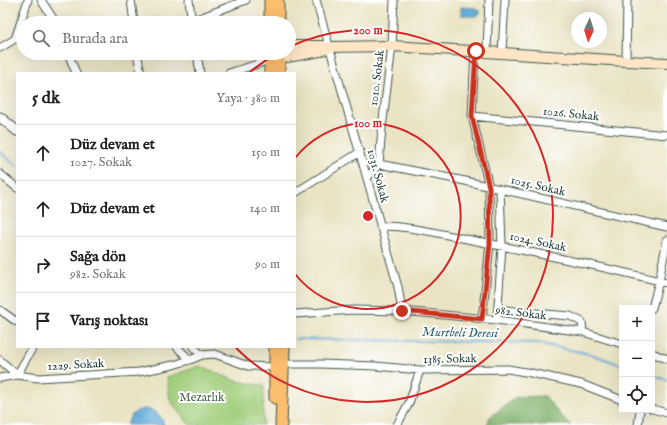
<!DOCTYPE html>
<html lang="tr">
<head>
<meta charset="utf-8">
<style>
	:root { --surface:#fff; --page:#f2f2f2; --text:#202124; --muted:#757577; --line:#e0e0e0 }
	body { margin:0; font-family:"IM FELL English",serif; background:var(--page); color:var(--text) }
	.controls { position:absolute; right:12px; bottom:12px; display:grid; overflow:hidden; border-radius:0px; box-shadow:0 4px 16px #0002 }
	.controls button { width:36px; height:36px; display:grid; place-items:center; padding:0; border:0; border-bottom:1px solid var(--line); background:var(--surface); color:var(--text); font:20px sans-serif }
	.compass { position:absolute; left:571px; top:12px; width:36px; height:36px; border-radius:50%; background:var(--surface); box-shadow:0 4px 16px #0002; rotate:184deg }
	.stop { position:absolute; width:12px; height:12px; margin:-9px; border:3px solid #c8321e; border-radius:50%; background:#fff }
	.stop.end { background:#c8321e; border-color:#fff; box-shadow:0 1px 4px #0008 }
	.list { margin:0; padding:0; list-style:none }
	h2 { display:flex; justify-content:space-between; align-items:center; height:52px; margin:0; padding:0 16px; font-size:17px }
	h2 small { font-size:13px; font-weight:400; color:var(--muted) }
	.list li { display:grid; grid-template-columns:26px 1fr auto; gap:12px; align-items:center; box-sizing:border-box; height:56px; padding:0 16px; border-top:1px solid var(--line) }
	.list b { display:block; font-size:15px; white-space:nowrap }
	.list p { margin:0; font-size:13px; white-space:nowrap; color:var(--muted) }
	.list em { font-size:13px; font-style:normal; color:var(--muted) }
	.icon { flex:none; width:22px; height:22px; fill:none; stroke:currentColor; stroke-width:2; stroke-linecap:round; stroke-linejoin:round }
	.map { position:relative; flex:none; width:667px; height:425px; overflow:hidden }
	.search { position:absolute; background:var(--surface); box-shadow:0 4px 16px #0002; left:16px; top:16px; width:280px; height:44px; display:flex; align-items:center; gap:10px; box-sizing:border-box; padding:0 14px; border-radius:22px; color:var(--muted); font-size:15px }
	.panel { position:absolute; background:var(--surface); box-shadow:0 4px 16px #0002; left:16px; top:72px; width:280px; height:276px; border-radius:0px }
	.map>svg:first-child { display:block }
</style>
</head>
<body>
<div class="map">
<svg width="667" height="425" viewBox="0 0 667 425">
	<rect width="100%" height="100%" fill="#fff"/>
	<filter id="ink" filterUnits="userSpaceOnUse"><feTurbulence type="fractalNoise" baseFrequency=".025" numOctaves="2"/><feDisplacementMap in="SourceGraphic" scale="8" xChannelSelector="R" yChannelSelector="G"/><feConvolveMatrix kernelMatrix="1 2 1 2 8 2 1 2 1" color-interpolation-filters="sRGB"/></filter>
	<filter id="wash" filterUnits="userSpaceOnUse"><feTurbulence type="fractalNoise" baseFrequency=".012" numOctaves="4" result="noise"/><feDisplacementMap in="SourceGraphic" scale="16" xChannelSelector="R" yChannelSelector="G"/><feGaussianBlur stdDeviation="0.9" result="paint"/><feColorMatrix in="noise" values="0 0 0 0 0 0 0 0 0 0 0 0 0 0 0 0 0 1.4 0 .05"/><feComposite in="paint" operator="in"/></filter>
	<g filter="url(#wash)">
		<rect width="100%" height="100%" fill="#eae4c5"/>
		<path fill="#a2ce7b" stroke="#608658" d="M200,366c22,9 40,19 64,19l-1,40h-73l-2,-2 -18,-23 -3,-23z"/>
		<path fill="#81b16b" stroke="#507750" d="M545,396l15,19 11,10h-84l3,-8 26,-20z"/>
		<path fill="#61abd9" stroke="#407486" d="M461,7l16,1v2h3v4l-2,1v2l-17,-2z
			M145,409c10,1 17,6 19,16h-37c2,-9 8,-15 18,-16z"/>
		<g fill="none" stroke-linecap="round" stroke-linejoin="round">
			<path stroke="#61abd9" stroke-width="2" d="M0,152l17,14
				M295,339l242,4 53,11 32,11
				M652,375l15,5"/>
		</g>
	</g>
	<g filter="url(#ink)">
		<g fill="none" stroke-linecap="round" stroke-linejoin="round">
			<defs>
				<path id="minor" d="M41,0l15,23
					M131,0l3,23
					M189,0l3,23
					M316,0l82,287 4,24
					M178,23l14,-2 54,-21
					M15,39l13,-39
					M0,48l15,-9 8,-4
					M475,51l-3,65 17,71 1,57 -8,75
					M487,52l2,-52
					M68,53l8,20
					M137,53l4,20
					M197,53l3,20
					M502,53l3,-53
					M626,61l1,-61
					M229,73l41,-13
					M472,116l195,19
					M379,164l86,17 202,46
					M0,174l17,14
					M367,178l12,-14 3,-36 10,-82 2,-46
					M295,193l65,-41
					M380,226c34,0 69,10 102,16 62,13 124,25 185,41
					M652,308l7,-27 8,-41
					M498,309l24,3 48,4 12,6 1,10
					M0,310l17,12
					M295,314l59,-4 48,1 95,9 86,12 39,12
					M497,320l5,-74 -2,-57
					M177,347l13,13
					M193,347l9,8
					M652,353l15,6
					M0,360l17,15 21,3 101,-6 34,-7 17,-5 12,-5 13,-1 33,12 27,1 9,-3h37l54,2 45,4 88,-1 23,4 50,11 41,16
					M0,378l17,-3 16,-28
					M652,409l15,4
					M397,425l12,-22 11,-33
					M638,425l2,-15"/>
				<path id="tertiary" d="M0,117l17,14"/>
				<path id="secondary" d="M289,46h33
					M271,60l49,-9 10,-4 62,-1 234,15 41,2"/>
				<path id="primary" d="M278,0v23
					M270,23v-23
					M270,53v20
					M279,73v-20
					M275,347v51
					M281,425l3,-78"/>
			</defs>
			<use href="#minor" stroke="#3d564a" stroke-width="9"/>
			<use href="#tertiary" stroke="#3d564a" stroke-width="11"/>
			<use href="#secondary" stroke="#3d564a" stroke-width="12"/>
			<use href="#primary" stroke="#3d564a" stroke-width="13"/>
			<use href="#minor" stroke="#fff" stroke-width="7"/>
			<use href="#tertiary" stroke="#fff" stroke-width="9"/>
			<use href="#secondary" stroke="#fde5c5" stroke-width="10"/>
			<use href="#primary" stroke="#fbbd6e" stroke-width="11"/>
		</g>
	</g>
	<g fill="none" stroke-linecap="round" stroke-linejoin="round" filter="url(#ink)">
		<path stroke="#c8321e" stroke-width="5" d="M402,311l80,8 8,-75 -1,-57 -17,-71 4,-65"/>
	</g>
	<g fill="none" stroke="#d62828" stroke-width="2">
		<path d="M295 158A93 93 0 1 1 295 274"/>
		<path d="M250 72A186 186 0 0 1 278 53M289 47A186 186 0 1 1 236 348"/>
	</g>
	<g text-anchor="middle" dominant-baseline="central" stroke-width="4" stroke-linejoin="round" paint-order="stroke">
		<g font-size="12" fill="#1f3d34" stroke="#fff">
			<text transform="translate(377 78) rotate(-83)">1010. Sokak</text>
			<text transform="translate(571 114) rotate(6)">1026. Sokak</text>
			<text transform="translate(378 176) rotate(75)">1031. Sokak</text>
			<text transform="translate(538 186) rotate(13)">1025. Sokak</text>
			<text transform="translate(538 242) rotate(12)">1024. Sokak</text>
			<text transform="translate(521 313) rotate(7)">982. Sokak</text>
			<text transform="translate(450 359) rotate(-1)">1385. Sokak</text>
			<text transform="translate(76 365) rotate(-3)">1229. Sokak</text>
		</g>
		<g font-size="12" fill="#406146" stroke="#fff">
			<text x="202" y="397">Mezarlık</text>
		</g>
		<g font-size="13" font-style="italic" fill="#36646e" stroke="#fff">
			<text transform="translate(460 333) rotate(1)">Murtbeli Deresi</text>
		</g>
	</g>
	<circle cx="368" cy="216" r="6" fill="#d62828" stroke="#fff" stroke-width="2"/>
	<g font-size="12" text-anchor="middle" font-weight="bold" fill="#d62828" stroke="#fff" stroke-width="4" stroke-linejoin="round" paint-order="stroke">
		<text x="368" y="34">200 m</text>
		<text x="368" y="127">100 m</text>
	</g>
</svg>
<div class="controls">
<button>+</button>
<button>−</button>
<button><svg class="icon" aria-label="locate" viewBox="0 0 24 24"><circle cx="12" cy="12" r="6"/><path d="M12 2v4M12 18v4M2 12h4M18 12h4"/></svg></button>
</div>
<svg class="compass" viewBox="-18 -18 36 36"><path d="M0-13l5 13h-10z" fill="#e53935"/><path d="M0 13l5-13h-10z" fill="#757577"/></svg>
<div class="stop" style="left:476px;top:51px"></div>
<div class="stop end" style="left:402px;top:311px"></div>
<div class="search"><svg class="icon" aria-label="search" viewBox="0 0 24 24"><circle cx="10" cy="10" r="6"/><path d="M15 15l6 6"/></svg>Burada ara</div>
<section class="panel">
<h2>5 dk<small>Yaya · 380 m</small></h2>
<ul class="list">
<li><svg class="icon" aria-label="ahead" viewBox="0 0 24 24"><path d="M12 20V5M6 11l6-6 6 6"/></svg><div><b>Düz devam et</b><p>1027. Sokak</p></div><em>150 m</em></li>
<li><svg class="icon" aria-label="ahead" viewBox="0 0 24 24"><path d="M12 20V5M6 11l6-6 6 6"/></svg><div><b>Düz devam et</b></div><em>140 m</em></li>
<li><svg class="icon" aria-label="right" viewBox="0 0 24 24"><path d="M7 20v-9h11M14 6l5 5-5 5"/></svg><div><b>Sağa dön</b><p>982. Sokak</p></div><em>90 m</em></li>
<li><svg class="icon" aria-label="arrive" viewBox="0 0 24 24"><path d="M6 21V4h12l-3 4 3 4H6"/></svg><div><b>Varış noktası</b></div></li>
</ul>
</section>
</div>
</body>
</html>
